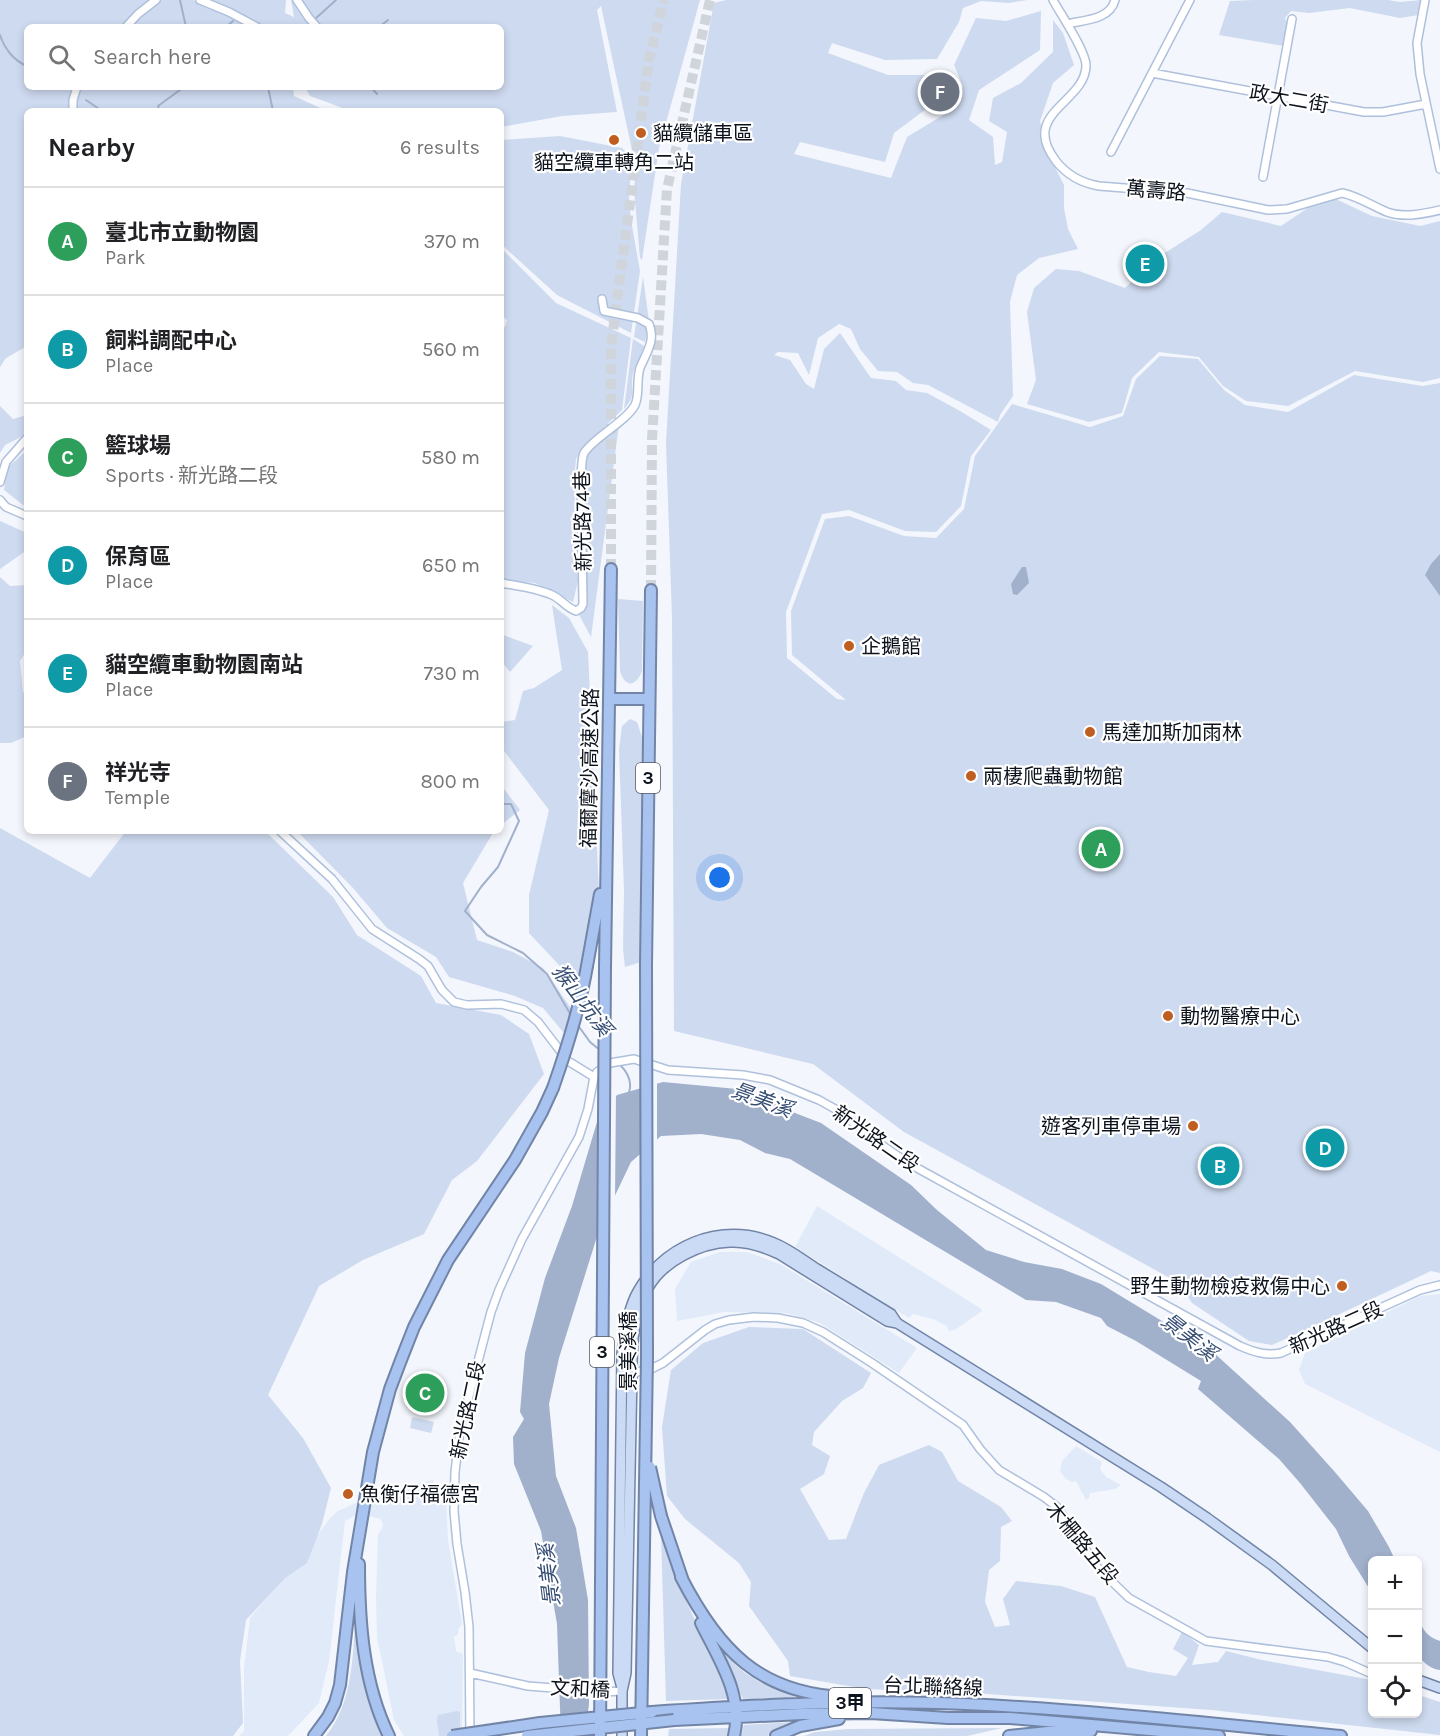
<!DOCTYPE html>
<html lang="en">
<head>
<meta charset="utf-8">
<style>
	:root { --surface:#fff; --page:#f6f6f6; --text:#202124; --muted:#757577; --line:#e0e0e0; --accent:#ea580c }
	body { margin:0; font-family:Karla,"Noto Sans TC",sans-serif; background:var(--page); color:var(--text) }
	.controls { position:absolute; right:18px; bottom:18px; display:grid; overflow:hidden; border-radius:9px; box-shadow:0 3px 9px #0003 }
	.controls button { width:54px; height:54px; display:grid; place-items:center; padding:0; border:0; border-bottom:2px solid var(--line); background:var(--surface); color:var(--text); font:30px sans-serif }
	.you { position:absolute; left:720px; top:878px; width:21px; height:21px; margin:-15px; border:4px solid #fff; border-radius:50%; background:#1a73e8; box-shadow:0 0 0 9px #1a73e833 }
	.badge { display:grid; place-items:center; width:39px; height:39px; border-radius:50%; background:var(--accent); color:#fff; font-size:20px; font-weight:700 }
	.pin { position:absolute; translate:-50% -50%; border:3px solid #fff; box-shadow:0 2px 6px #0006 }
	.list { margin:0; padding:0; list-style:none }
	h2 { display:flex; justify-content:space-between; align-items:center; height:78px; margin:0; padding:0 24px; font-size:26px }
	h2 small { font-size:20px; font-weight:400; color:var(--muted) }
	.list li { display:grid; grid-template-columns:39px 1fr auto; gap:18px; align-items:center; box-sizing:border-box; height:108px; padding:0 24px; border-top:2px solid var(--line) }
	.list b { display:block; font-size:22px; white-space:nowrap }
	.list p { margin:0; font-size:20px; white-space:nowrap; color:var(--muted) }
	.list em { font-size:20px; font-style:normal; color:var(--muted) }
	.icon { flex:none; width:33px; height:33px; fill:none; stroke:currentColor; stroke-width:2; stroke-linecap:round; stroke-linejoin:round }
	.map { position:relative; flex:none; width:1440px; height:1736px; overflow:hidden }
	.search { position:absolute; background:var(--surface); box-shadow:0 3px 9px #0003; left:24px; top:24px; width:480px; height:66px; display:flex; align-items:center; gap:15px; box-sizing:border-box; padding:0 21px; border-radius:9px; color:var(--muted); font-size:22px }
	.panel { position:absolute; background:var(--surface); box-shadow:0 3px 9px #0003; left:24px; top:108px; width:480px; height:726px; border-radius:9px }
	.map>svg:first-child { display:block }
</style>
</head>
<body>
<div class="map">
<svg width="1440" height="1736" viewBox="0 0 1440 1736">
	<rect width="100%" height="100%" fill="#f3f6fc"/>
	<path fill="#e1eaf9" d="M817,1206l163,102 2,3 -27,19 -6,1 -2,-5 -14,-7 -20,-5 -4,4 -114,-71z
		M720,1252h27l33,12 137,84 -18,25 -79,-50 -33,-10 -63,-1 -47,9 -2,-32 16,-27z
		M1440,1294v158l-135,-68 -6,-14 6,-17 115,-57z
		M1076,1446l26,16 -2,7 6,8 15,8 -6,4 -25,4 -1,5 -3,2 -10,-19 -4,1 -6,-3 -6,-8 2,-10z
		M433,1480l4,21 9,-3 2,42 14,84 -4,5v6l-4,1 2,15 7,3 -1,82h-58l-10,-16 -17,-83 -1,-39 2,-63 5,-9 -2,-7 -12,-3h-15l-9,5 -16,140 -10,42 -31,33h-49l5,-5v-63l6,-50 53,-63 27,-37 8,-7 48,-21z"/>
	<path fill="#cedaef" d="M0,0h193l55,21 5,6h-226v60h46l2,9 1,-5 5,-4h212l1,9 33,15h-300v235l-21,12 -6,9z
		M209,0h77l-1,13 9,4 -3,-17h409l-41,148 -17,112 -2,-2 -6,-68 3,-35 -5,-5 -31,-144 -4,4 20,102 -55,4 -61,11v-16h-150l-41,-15 -5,-9h196v-60h-238l-40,-22z
		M726,0h301l-18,3 -28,-2 -18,7 -4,14 -22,37 -52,1 -53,-17 -4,10 60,22h53l5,10 -4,12 -48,36 -9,29 -85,-20 -6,12 97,24 16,-41 43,-26 13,-25 -9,-21 22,-47 30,3 35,-10 -1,39 -61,40 -10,30 24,17 2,28 7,-3 5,-30 -18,-11 4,-23 28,-15 32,-31v-32l10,13 11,32 -21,18 -13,38 9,34 15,30v23l4,21 10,20 -39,9 -22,17 -7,27 3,94 -13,19 -2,7 -70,-37 -15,-2 -16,-11 -19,-1 -18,-22 -9,-20 -12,-5 -21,14 -9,37 -11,-22 -20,-1 -4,3 16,5 16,24 8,5 10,-40 16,-16 31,45 25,3 10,9 21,3 33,18 31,19 -20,26 -10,50 -25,26 -31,-1 -56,-21 -27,4 -36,98 1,46 50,41 9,1 -54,-45 -1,-44 34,-92 24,-3 55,20 32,2 28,-29 11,-53 37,-52 78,23 33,-11 13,-37 24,-23 38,3 26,31 21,15 43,7 66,-37 69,11 17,-3v890l-9,-2 -119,56 -40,18 -23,-4 -57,-38 -13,-20 -275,-151 -91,-68 -139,-33 -2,-413 -6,-175 15,-259 33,-181z
		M1254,0h134l12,2 21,-2 -2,15 -19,3 -50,-10 -41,5 -18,-2 -6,7 3,7 -4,21 -65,-11 11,-34z
		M560,136l62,12 10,10 -3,39 2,23 9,51 -9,62 -74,-38 -56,-51v-104z
		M1327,195l45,21 48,10 20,-5v157l-17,4 -68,-11 -67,35 -42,-5 -23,-15 -24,-29 -40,-5 -27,26 -10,35 -33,9 -62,-18 9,-24 -9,-68 7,-24 22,-19 23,2 46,17 35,-32 41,-26 21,-18 59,14z
		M501,250l3,1 52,52 75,35 -9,72 -40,39 -6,10 -2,20 4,102 -5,21 -38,-19 -34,-3v-253h4l2,-7 -6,-5v-27l2,-2 -2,-2z
		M643,277l6,44 -4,21 -11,-5z
		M633,339l11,7c-2,11 -8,17 -11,27 -3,16 4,22 -9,36z
		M0,406l13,13 14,-4v19l-22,11 -5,8z
		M620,417l-29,220 -14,-26 7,-25 -3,-126z
		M27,450v58l-23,-18 3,-22z
		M0,521l27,12v17l-27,19z
		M0,577l10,9 17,-1v65l-7,11 3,31 4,3v41l-16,7h-11z
		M618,599l25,2 -1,70c-6,16 -17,17 -22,0z
		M552,605l17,13 19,34 11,240 -13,102 -57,-61v-38l20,-85 -48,-63v-25l14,-2 8,-29 11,-3 28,-18z
		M501,634l32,12 -23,26 -9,-11z
		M630,719l7,3 5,15 1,15 -2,210 -16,5 -2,-18 1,-59 -5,-140 3,-24z
		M501,785l19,25 -19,15z
		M0,828l90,50 36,-47h139l68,66 24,38 64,41 15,27 65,12 28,19 15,40 -67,87 -25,19 -28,54 -61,26 -44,26 -51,109 35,43 28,50 -9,36 -15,39 -22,15 -39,42 -6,41 3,62 -10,13h-233z
		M297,831h197l-31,52 14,57 36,12 30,16 36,52 -9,20 -27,-32 -28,-12 -66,-19 -13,-20 -49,-29 -34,-40z
		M749,1327l54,2 68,44 -8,15 -21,13 -28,31 -2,13 18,11 -6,18 -24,15 29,51 17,-1 18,-46 15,-28 50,-20 13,7 16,29 43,26 11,14 -11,6 -1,34 -11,9 -4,32 10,25 15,-2 -7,-26 13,-18 45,5 34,11 32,70 22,5 27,4 12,-18 -15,-9 9,-17 17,13 -7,20 26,-3 8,-11 36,9 110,20v34h46v-19l22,7v33l-229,-25 -238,-17 -107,-4 -76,-13 -2,-15 -39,-55 2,-24 -12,-19 -54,-44 -18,-23 -5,-69 9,-57 32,-27z
		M420,1380l15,3 -5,23 -15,-3z
		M412,1417l22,5 -3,11 -21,-5z
		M661,1535l11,35 50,109 6,20 -62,2z
		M356,1613l28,123h-58c28,-36 26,-79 30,-123z
		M719,1646c6,7 13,16 20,22 16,14 37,22 57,29l-53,2z
		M457,1711l3,1v24h-21l-2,-16 1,-5z
		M794,1722l-27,14h-26l3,-11z
		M731,1728l-1,8h-62l1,-7z
		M1002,1728l-35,8h-163l11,-4 33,-3z"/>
	<path fill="#a1b0cb" d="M1440,554v42l-15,-21 6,-11z
		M1022,567h4l3,16 -12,12 -4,-1 -2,-10z
		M663,1082l74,7 24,6 21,13 39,15 90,62 26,25 49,40 38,12 38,7 39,15 112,68 77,70 44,49 34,40 21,36 6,13h-23v33l-23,-37 -13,-27 -36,-46 -21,-24 -81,-70 3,-8 -65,-40 -29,-15 -6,-8 -45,-16 -30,-2 -236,-141 -25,-6 -25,-13 -39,-6 -40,2 -30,26 -31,65 -41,131 -10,46 7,72 20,52 12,72 1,104 -4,32h-24l-4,-112 -16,-93 -27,-67 -1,-27 11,-18 -4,-7 5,-59 20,-75 27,-72 25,-84 20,-27z
		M1418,1617c4,12 9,20 22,24v29c-9,-1 -16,-7 -22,-14z"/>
	<path fill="#f3f6fc" d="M657,1080v63l-17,15v-73z
		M616,1092l-1,110 -12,26 -3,-114z"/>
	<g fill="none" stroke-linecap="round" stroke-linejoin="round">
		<path stroke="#a1b0cb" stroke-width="2" d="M180,0l6,27
			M315,19l21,-19
			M209,27l18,-1 6,-5
			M379,27l9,-7
			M0,35c4,13 14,26 27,31
			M268,87l5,24
			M371,87l6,7
			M86,100l16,11
			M160,111l-2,-5 26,-19
			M501,804h10l8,17 -21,46 -17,20 -16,24 22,24 36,18 24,21 25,43
			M577,1024l13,18 11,9
			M618,1063c8,7 15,18 11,29"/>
		<path stroke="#d0d4db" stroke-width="10" stroke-dasharray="10 5" stroke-linecap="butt" d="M611,569v-223l38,-287 15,-59
			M651,590l1,-151 15,-250 43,-189"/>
		<defs>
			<path id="minor" d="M200,0l29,12 28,15
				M297,0l12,18 8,9
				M1053,0c7,13 34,53 33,66 -1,37 -67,47 -30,95 11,14 25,22 43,25l88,7 81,17 19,-1 55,-16c16,3 30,13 45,19 17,6 36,2 53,-2
				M1425,0l-8,43 3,31 20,95
				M1067,24c17,-4 43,-4 48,-24
				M126,27l12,-13 18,-14
				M1152,73l212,39h19l43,-8
				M73,111v-11l4,-13
				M1111,152l79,-152
				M1263,177l29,-158
				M0,482l6,-20 21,-24
				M0,500l6,7 21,9
				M501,583c17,3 35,5 51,12 9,4 15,13 24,16l5,-3 2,-4 -2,-128c1,-7 0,-16 3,-23 10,-16 42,-31 51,-48 5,-11 1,-25 5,-37 6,-15 16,-27 9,-44l-11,-6 -34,-7 -2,-12
				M280,831l52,48 40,50 47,30 9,7 14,24 12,12 13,3 34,-1 23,6 14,12 30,39 26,16
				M621,1373h11l19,-4 12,-6 42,-33 10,-6 14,-4 25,-3 24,1 25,5 20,9 49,31 91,62 17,24 19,21 45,27 13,10 41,61 31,30 77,43 122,16 17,5 27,12
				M470,1673l58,13 75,6 19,-1
				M470,1736l-1,-109 -4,-35 -8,-48 -3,-33 1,-39 5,-42 31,-118 8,-22 23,-51 57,-102 9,-28 6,-32 3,-5 13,-9 24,-4 34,11 75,5 27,5 49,20 18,10 46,36 25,17 332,183c14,6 26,10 41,7l139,-63 20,-5"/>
			<path id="major" d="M1418,1680l22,8
				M622,1688l-4,-15 4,-319c2,-19 5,-39 13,-57 25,-51 86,-77 139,-54 15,6 29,17 43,26 25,15 49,30 74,45l6,9
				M622,1736v-45l4,-18 6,-300c0,-29 1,-59 16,-85 15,-27 52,-45 82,-46 17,-1 34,5 49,12l108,67 10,2 264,164 46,31 65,47 100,83"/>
			<path id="highway" d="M610,699h39
				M587,966l13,-72
				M646,966l5,-376
				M605,967l6,-398
				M661,1516l22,65
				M359,1564c0,58 4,119 30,172
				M681,1577c37,72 78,117 164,120
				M701,1623c17,35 43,72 33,113
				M652,1712c104,-7 209,-13 313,-8 126,6 251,20 376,32
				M674,1720l129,-6 68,-1 77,5h62l209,18
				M314,1736l14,-19 7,-14 5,-18 13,-113 20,-120 17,-63 11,-29 13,-33 34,-67 67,-100 27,-48 11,-24
				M776,1736l24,-10 39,-7
				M1009,1736l39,-4 43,-1"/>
		</defs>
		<use href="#minor" stroke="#afc0dc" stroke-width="10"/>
		<use href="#major" stroke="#7285a6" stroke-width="12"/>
		<use href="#highway" stroke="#7285a6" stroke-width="14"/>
		<use href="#minor" stroke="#fff" stroke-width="7"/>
		<use href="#major" stroke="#cbdbf6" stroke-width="9"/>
		<use href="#highway" stroke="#a8c3f0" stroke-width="10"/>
		<defs>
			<path id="highway-bridge" d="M553,1088c14,-40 27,-80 34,-122
				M650,1467l11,49
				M452,1736l88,-13 112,-11
				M527,1736l147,-16
				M600,1736l5,-769
				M641,1736l6,-380 -1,-390"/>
		</defs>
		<use href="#highway-bridge" stroke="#7285a6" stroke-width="14" stroke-linecap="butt"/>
		<use href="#highway-bridge" stroke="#a8c3f0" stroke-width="10"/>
	</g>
	<g fill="#c05e21" stroke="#fff" stroke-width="2">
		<circle cx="641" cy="133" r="6"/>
		<circle cx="614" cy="140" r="6"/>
		<circle cx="849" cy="646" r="6"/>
		<circle cx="1090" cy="732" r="6"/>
		<circle cx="971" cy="776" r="6"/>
		<circle cx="1168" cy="1016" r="6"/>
		<circle cx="1193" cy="1126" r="6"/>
		<circle cx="1342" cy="1286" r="6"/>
		<circle cx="348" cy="1494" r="6"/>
	</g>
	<g text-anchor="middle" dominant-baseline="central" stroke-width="4.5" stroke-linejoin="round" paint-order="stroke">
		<g fill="#fff" stroke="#565a61" stroke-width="1.5">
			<rect x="636" y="763" width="24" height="30" rx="4.5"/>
			<rect x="590" y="1337" width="24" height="30" rx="4.5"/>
			<rect x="829" y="1688" width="42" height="30" rx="4.5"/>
		</g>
		<g font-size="18" font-weight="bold" fill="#0d131d">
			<text x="648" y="778">3</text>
			<text x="602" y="1352">3</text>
			<text x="850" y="1703">3甲</text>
		</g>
		<g font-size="20" fill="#0d131d" stroke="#fff">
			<text transform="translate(1289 99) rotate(10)">政大二街</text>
			<text transform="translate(1156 191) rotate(5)">萬壽路</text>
			<text transform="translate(583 521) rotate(-91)">新光路74巷</text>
			<text transform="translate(590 768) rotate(-89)">福爾摩沙高速公路</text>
			<text transform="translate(876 1139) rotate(35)">新光路二段</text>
			<text transform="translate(1336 1328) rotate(-24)">新光路二段</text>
			<text transform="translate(628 1351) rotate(-90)">景美溪橋</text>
			<text transform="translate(468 1410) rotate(-78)">新光路二段</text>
			<text transform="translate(1082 1543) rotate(50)">木柵路五段</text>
			<text transform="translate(933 1687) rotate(2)">台北聯絡線</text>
			<text transform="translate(580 1689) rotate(3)">文和橋</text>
		</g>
		<g font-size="20" fill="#0d131d" stroke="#fff" text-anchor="start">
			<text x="653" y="133">貓纜儲車區</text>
			<text x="614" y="162" text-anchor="middle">貓空纜車轉角二站</text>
			<text x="861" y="646">企鵝館</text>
			<text x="1102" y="732">馬達加斯加雨林</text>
			<text x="983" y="776">兩棲爬蟲動物館</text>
			<text x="1180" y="1016">動物醫療中心</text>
			<text x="1181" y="1126" text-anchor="end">遊客列車停車場</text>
			<text x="1330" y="1286" text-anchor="end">野生動物檢疫救傷中心</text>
			<text x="360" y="1494">魚衡仔福德宮</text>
		</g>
		<g font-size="21" font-style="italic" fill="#364d74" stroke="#fff">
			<text transform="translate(582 1000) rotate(53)">猴山坑溪</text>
			<text transform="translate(762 1100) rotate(20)">景美溪</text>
			<text transform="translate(1189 1337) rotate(38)">景美溪</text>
			<text transform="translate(549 1575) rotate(-97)">景美溪</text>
		</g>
	</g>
</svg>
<div class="controls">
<button>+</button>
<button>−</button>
<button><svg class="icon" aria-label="locate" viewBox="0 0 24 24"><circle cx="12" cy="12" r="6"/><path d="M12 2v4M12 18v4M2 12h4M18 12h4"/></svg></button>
</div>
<div class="you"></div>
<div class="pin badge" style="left:1101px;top:849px;background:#2e9e5b">A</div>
<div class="pin badge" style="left:1220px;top:1166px;background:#0f9aa8">B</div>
<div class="pin badge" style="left:425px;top:1393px;background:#2e9e5b">C</div>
<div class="pin badge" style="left:1325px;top:1148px;background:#0f9aa8">D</div>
<div class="pin badge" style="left:1145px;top:264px;background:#0f9aa8">E</div>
<div class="pin badge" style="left:940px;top:92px;background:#6b7280">F</div>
<div class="search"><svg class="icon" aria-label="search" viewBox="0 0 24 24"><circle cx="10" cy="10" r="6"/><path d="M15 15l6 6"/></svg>Search here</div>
<section class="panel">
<h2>Nearby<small>6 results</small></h2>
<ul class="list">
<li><span class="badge" style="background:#2e9e5b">A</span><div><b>臺北市立動物園</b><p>Park</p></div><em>370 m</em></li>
<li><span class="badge" style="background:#0f9aa8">B</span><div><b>飼料調配中心</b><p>Place</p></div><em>560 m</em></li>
<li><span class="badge" style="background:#2e9e5b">C</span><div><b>籃球場</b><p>Sports · 新光路二段</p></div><em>580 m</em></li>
<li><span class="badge" style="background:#0f9aa8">D</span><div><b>保育區</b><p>Place</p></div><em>650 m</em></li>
<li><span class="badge" style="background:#0f9aa8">E</span><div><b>貓空纜車動物園南站</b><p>Place</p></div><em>730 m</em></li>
<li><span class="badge" style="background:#6b7280">F</span><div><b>祥光寺</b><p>Temple</p></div><em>800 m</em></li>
</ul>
</section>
</div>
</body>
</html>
